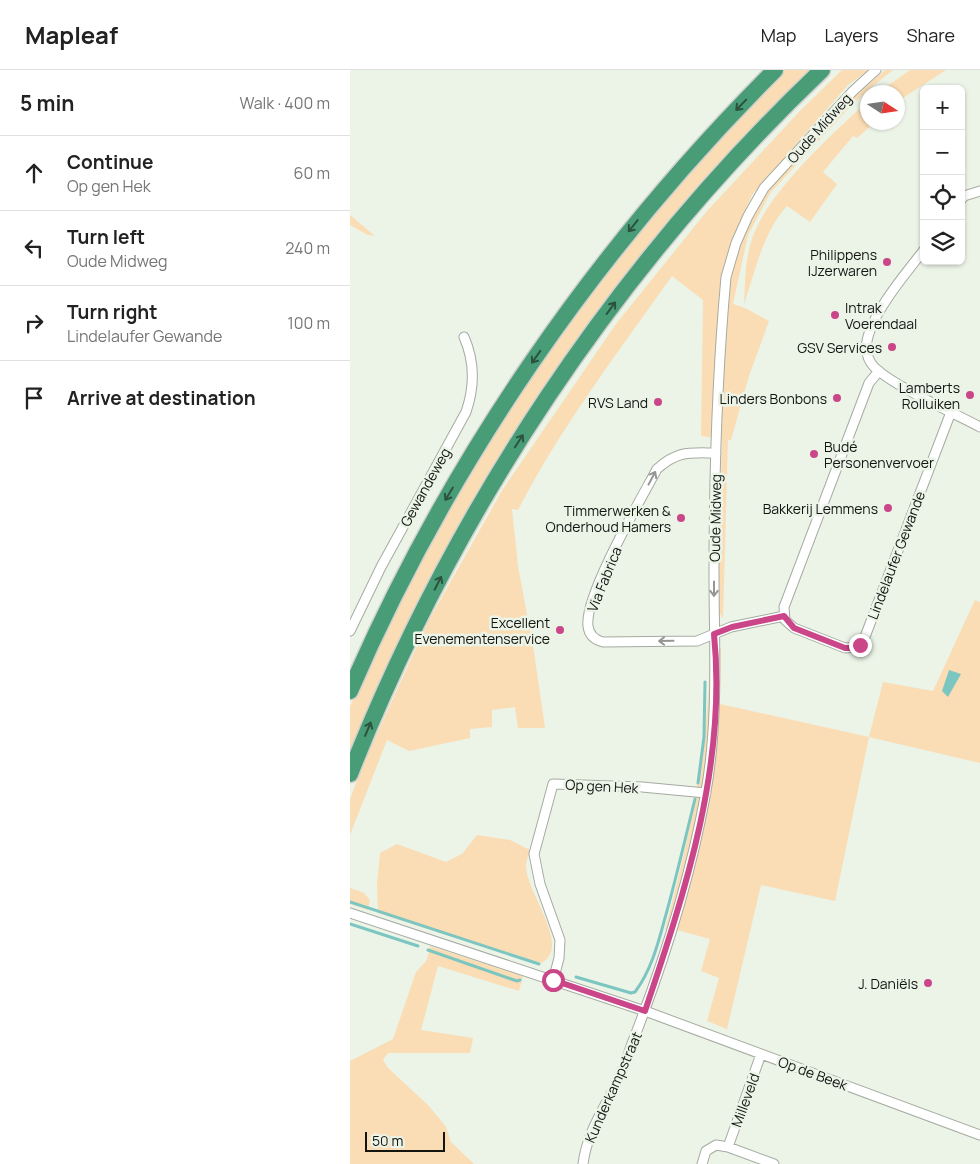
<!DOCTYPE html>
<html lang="en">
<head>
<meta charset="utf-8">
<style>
	:root { --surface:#fff; --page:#f2f2f2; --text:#222; --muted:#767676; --line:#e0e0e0 }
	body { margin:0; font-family:Manrope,sans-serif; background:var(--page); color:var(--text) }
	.controls { position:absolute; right:15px; top:15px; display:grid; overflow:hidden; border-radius:8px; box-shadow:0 1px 4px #0004 }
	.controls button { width:45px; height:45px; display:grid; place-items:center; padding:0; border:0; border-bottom:1px solid var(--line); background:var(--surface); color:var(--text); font:25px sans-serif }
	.compass { position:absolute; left:510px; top:15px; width:45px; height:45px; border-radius:50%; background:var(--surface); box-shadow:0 1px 4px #0004; rotate:102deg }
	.scale { position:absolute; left:15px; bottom:12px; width:80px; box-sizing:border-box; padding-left:5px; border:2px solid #131511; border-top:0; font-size:14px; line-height:18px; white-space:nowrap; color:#131511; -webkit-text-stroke:4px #ecf3e7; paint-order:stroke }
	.stop { position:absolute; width:15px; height:15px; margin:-11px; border:4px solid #cb4688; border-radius:50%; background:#fff }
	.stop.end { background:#cb4688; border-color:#fff; box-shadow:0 1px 5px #0008 }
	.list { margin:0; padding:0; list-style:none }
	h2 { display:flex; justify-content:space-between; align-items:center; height:65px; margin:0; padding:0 20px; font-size:21px }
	h2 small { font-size:16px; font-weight:400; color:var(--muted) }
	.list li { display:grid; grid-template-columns:32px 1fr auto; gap:15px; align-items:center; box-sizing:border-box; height:75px; padding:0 20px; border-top:1px solid var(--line) }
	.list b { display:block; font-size:19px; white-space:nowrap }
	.list p { margin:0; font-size:16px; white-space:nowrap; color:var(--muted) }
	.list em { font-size:16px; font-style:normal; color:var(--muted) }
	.icon { flex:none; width:28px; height:28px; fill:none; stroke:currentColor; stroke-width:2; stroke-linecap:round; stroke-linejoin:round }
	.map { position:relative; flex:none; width:630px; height:1094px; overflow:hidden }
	header { display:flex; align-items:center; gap:30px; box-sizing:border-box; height:70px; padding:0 25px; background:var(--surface); border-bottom:1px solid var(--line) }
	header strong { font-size:24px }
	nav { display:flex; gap:28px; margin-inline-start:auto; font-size:18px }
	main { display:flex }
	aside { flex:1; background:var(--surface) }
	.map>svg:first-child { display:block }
</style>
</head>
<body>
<header>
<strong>Mapleaf</strong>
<nav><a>Map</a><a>Layers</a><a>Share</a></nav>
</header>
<main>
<aside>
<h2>5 min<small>Walk · 400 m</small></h2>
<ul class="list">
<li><svg class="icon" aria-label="ahead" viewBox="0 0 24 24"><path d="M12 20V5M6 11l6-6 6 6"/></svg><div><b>Continue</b><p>Op gen Hek</p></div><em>60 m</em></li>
<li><svg class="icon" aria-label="left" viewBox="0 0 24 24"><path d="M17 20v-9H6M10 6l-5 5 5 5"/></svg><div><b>Turn left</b><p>Oude Midweg</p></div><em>240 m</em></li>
<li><svg class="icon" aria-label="right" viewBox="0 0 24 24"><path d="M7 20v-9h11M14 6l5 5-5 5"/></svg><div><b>Turn right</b><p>Lindelaufer Gewande</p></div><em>100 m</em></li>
<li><svg class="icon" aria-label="arrive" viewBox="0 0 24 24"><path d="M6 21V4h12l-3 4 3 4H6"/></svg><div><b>Arrive at destination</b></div></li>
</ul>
</aside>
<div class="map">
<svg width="630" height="1094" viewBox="0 0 630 1094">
	<rect width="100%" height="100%" fill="#ecf3e7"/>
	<path fill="#faddb4" d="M435,0h26l-95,99 -145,182 -221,405v-49l9,-23c27,-56 53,-112 83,-166 93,-165 211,-313 343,-448z
		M492,0h27l-21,15 -96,110 -21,47 -11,58 9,-10 6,-29 12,-33 23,-40 87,-94 28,-24h8l-23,18 -23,22 -76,82 -23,43 -15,69 12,4 24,13 -20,55 -18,64h-3l-5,179 -5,-10 4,-170 -21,-3 2,-136 -31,-24c-54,76 -111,151 -154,234l-6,-1 6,57 16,86 11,76h-27l-3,-21 -23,3v17l-22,2v9l-61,13 -22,-11 -37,95v-36l14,-37 65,-142 74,-131 113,-165 91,-113 92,-99z
		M560,0h36l-48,31v-9h-19z
		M517,32l1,20 6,1 -17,15 -4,-2 -30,36 14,12 -27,38 -23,-16c-24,26 -32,66 -43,98 1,-22 1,-44 8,-65 15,-46 79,-104 115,-137z
		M0,145l25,21 -7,-1 -18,-10z
		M625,530l5,2v161l-111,-26 -34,164 -74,-16 -34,144 -20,-8 12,-43 -18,-7 9,-32 -33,-9h-12c25,-94 44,-185 45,-282h11l-1,56 149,33 14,-55 50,9z
		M127,765l33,5 20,10c-1,5 -4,10 -4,15 -1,27 47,82 15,98l-42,-11 -121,-39 -1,-29 3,-31 17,-9 49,18 16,-8z
		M0,818l14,5 6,7 -2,10 -18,-6z
		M80,876l93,30 -4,15 -81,-25 -17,64 52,8 -3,15h-82l-5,7 5,8 41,38 17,21 5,15 23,22h-124v-103l43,-22 23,-67 11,-12z"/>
	<path fill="#7cc6c1" d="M599,600l12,4 -13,23 -6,-6z"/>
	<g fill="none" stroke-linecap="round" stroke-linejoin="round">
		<path stroke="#7cc6c1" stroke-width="3" d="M348,713l6,-46 1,-55
			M0,832l189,62
			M0,854l68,22
			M78,880l89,31 3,-1
			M226,907l55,16 4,-1c16,-21 23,-48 30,-74 11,-39 20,-79 30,-119"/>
		<defs>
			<path id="street" d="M611,130l3,-4 16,-5
				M574,180c-18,23 -52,63 -57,91 -2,7 0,16 4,22 11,18 87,52 109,64
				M529,301l-10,12 -85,224 1,13 9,8 51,20 12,-1 6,-5 88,-230
				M366,383c-26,0 -38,-3 -59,16 -16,30 -73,127 -69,157 1,9 7,14 15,16l94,-1 34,-14 53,-11
				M0,561l31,-64 85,-155c9,-26 9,-50 -2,-75
				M0,843l295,98 335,124
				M203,911l6,-23 1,-18 -20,-56 -6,-30 19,-70 89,3 64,6
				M378,1077l33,-93
				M233,1094c4,-33 23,-58 37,-88 4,-9 8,-20 11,-30 32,-81 58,-163 74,-249 14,-75 9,-148 9,-223 0,-99 3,-199 12,-297l10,-34 12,-27 16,-28 89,-97 23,-21
				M352,1094l4,-13 10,-6 12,2 46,17"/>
			<path id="highway" d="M0,621c100,-232 247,-443 425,-621
				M0,704c104,-264 266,-508 472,-704"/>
		</defs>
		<use href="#street" stroke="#a5aba1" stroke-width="11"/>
		<use href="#highway" stroke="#d0d0cf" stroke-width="19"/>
		<use href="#street" stroke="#fff" stroke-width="9"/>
		<use href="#highway" stroke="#489d76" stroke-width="16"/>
	</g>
	<defs><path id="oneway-shaft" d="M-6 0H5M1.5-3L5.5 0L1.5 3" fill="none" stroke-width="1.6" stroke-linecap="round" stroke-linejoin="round" transform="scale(1.25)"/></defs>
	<g stroke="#2b523e">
		<use href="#oneway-shaft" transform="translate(391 35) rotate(134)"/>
		<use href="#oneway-shaft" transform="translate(283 156) rotate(129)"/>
		<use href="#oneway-shaft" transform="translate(261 238) rotate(-54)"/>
		<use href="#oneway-shaft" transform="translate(186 287) rotate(125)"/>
		<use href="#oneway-shaft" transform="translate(169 371) rotate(-57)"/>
		<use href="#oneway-shaft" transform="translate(99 424) rotate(121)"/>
		<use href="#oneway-shaft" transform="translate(88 513) rotate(-63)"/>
		<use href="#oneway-shaft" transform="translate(18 659) rotate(-67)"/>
	</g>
	<g stroke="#959694">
		<use href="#oneway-shaft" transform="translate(302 408) rotate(-62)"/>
		<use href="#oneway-shaft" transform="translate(364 519) rotate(90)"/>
		<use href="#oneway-shaft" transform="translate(316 571) rotate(179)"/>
	</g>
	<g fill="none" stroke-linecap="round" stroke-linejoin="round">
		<path stroke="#cb4688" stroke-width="6" d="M203,910l92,31c41,-121 82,-248 69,-377l18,-7 52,-11 10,12 51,20h8l7,-3"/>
	</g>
	<g fill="#cb4688" stroke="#ecf3e7" stroke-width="2">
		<circle cx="537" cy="192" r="5"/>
		<circle cx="485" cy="245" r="5"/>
		<circle cx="542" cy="277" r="5"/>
		<circle cx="620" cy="325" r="5"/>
		<circle cx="487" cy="328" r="5"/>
		<circle cx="308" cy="332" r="5"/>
		<circle cx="464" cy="384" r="5"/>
		<circle cx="538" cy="438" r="5"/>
		<circle cx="331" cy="448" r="5"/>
		<circle cx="210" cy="560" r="5"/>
		<circle cx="578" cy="913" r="5"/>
	</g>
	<g text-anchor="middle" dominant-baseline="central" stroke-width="5" stroke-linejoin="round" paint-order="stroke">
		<g font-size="14" fill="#131511" stroke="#ecf3e7">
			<text transform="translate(469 58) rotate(-48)">Oude Midweg</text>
			<text transform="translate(75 417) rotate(-61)">Gewandeweg</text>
			<text transform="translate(365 448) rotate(-89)">Oude Midweg</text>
			<text transform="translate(546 485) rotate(-69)">Lindelaufer Gewande</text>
			<text transform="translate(254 509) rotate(-68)">Via Fabrica</text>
			<text transform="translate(252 716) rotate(3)">Op gen Hek</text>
			<text transform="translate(463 1003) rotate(20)">Op de Beek</text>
			<text transform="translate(263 1017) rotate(-66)">Kunderkampstraat</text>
			<text transform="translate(395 1030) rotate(-70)">Milleveld</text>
		</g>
		<g font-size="14" fill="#131511" stroke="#ecf3e7" text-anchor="end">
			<text x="527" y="184">Philippens<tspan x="527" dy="16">IJzerwaren</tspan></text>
			<text x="495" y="237" text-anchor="start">Intrak<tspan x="495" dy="16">Voerendaal</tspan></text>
			<text x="532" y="277">GSV Services</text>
			<text x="610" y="317">Lamberts<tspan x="610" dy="16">Rolluiken</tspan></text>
			<text x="477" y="328">Linders Bonbons</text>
			<text x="298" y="332">RVS Land</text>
			<text x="474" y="376" text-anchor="start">Budé<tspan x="474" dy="16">Personenvervoer</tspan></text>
			<text x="528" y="438">Bakkerij Lemmens</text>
			<text x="321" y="440">Timmerwerken &amp;<tspan x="321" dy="16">Onderhoud Hamers</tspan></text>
			<text x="200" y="552">Excellent<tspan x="200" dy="16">Evenementenservice</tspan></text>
			<text x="568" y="913">J. Daniëls</text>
		</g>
	</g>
</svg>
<div class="controls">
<button>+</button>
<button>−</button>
<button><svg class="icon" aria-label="locate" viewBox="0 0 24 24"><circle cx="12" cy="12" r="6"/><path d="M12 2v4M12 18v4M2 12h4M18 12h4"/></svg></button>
<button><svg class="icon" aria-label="layers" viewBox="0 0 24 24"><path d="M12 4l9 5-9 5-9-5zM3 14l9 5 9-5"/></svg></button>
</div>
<svg class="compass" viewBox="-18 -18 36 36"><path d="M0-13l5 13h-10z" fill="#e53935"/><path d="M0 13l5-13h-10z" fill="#767676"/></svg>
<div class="scale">50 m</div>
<div class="stop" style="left:203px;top:910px"></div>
<div class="stop end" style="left:510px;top:575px"></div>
</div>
</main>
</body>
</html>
